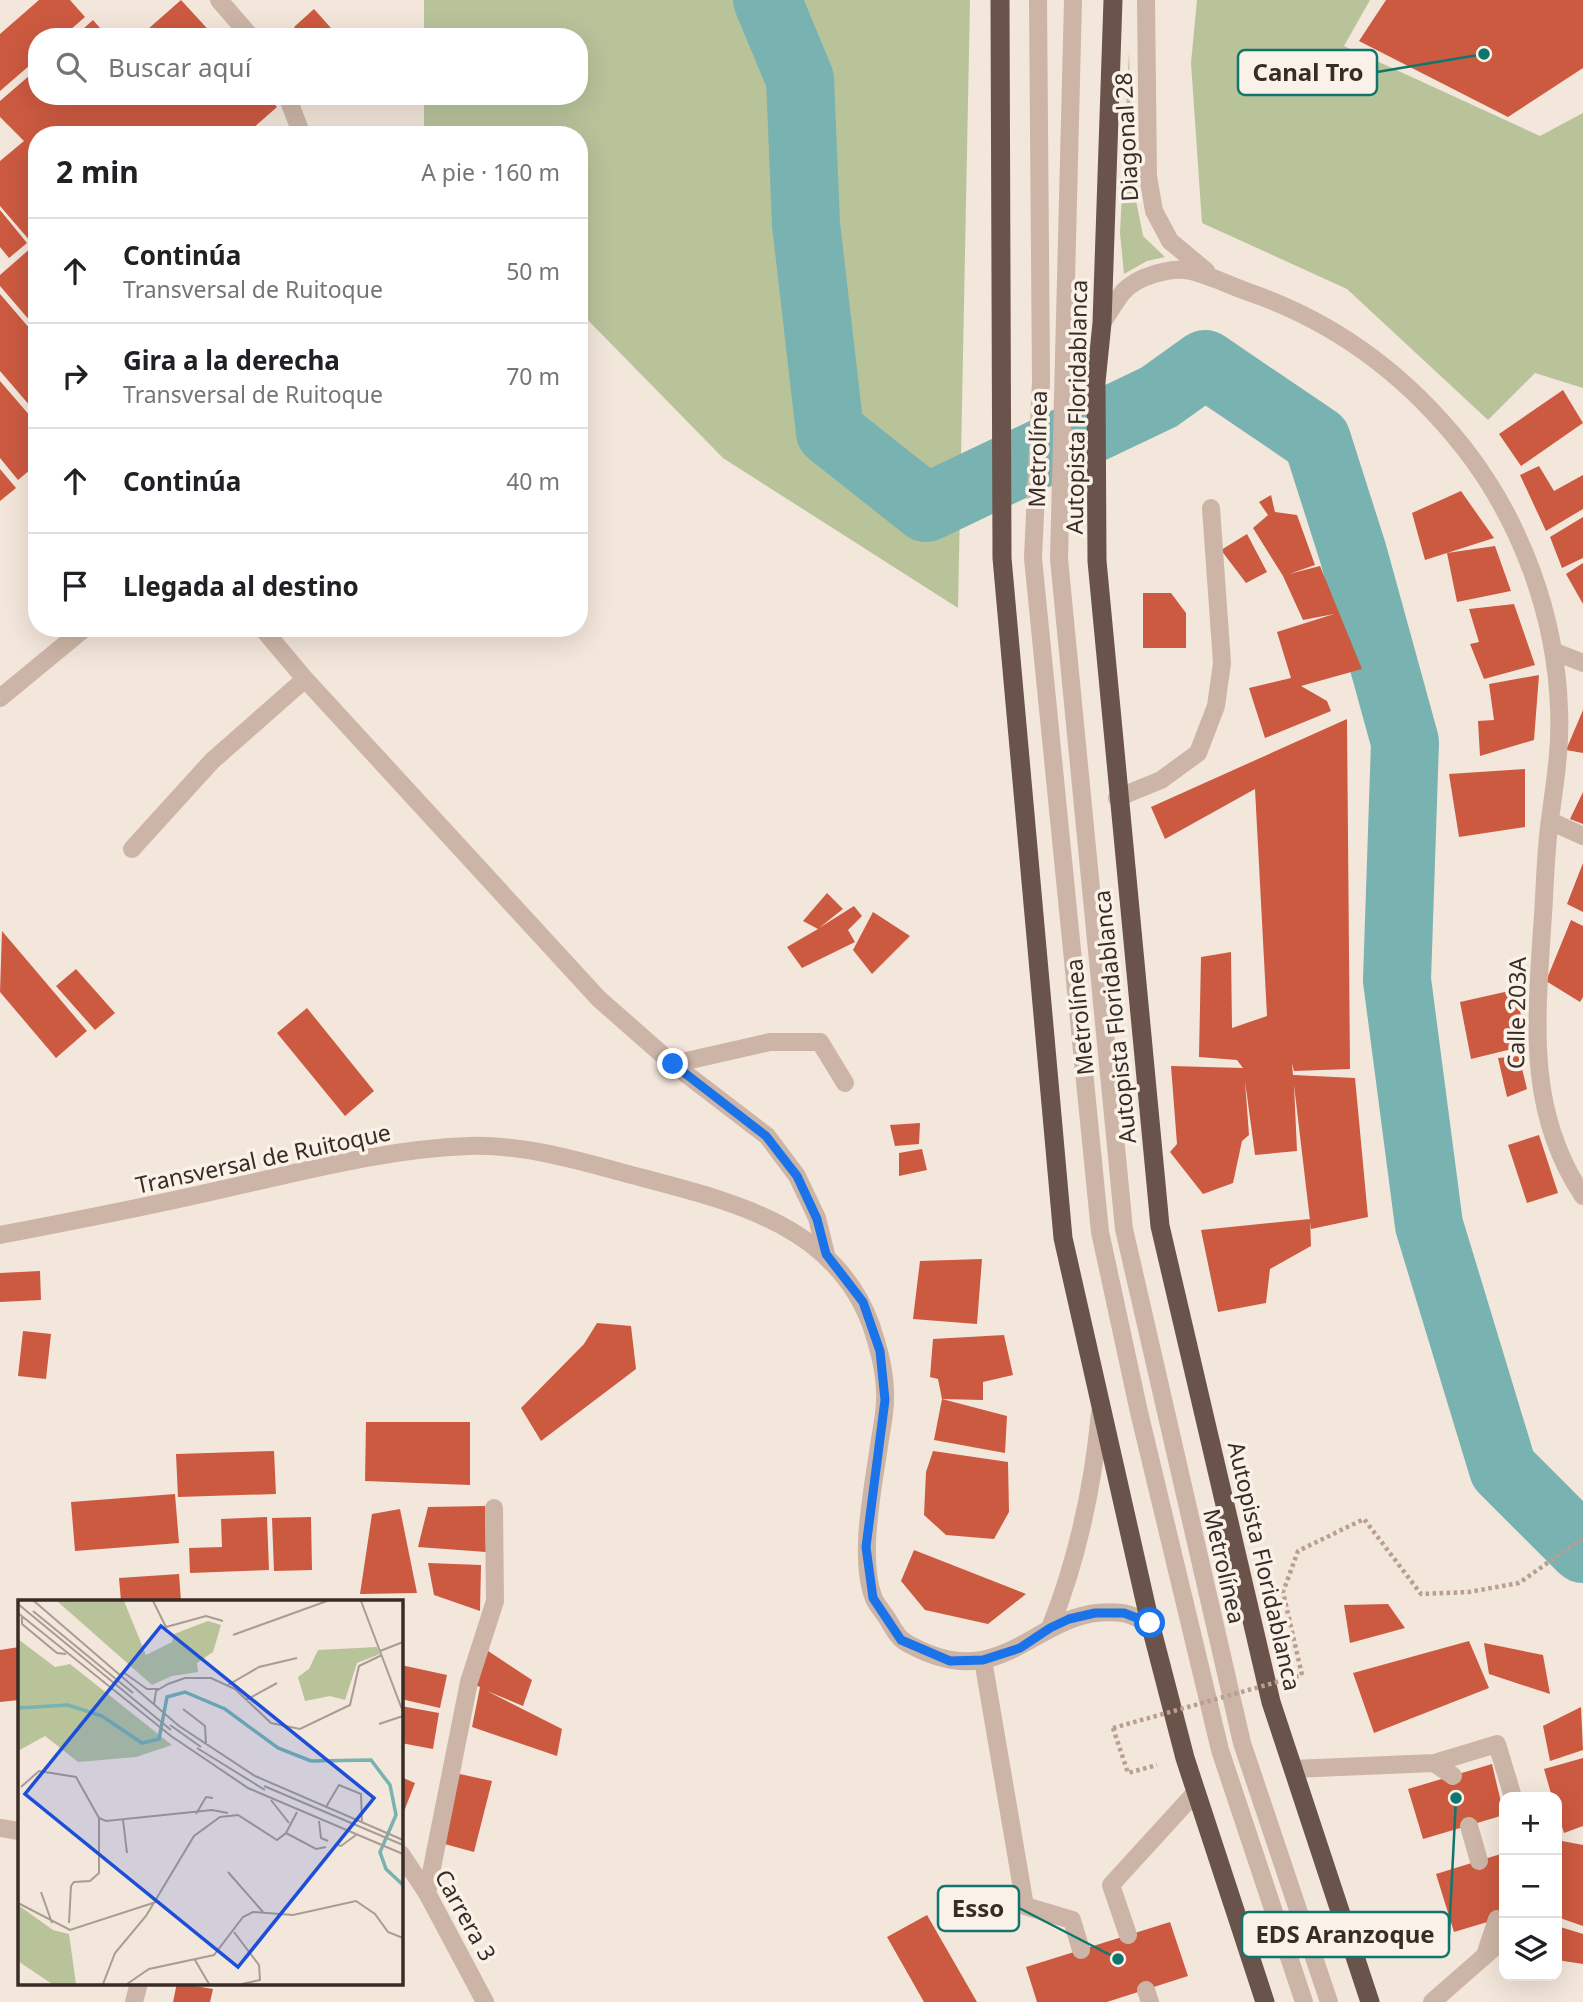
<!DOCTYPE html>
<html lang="es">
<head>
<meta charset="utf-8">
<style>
	:root { --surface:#fff; --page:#f2f2f2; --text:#202124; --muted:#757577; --line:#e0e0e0 }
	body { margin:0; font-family:"Noto Sans",sans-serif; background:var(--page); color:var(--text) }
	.controls { position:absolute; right:21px; bottom:21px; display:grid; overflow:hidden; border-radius:14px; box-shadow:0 7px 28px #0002 }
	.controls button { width:63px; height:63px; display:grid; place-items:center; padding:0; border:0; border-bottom:2px solid var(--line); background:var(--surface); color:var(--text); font:35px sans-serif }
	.stop { position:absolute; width:21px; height:21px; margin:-16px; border:5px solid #1a73e8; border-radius:50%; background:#fff }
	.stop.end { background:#1a73e8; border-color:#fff; box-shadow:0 2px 7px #0008 }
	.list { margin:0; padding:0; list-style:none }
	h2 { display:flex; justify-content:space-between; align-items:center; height:91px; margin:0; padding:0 28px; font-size:30px }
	h2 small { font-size:23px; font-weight:400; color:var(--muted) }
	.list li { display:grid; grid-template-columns:46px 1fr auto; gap:21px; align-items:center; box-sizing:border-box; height:105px; padding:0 28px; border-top:2px solid var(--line) }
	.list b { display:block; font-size:26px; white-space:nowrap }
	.list p { margin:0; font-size:23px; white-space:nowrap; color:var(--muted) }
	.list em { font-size:23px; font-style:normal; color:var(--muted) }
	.icon { flex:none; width:38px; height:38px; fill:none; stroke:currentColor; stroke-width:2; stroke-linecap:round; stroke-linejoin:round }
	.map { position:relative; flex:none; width:1583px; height:2002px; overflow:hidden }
	.search { position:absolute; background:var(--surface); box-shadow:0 7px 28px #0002; left:28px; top:28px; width:560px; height:77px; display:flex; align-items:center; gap:18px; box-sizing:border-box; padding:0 24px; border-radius:28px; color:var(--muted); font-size:26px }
	.panel { position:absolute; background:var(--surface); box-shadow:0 7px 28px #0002; left:28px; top:126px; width:560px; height:511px; border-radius:28px }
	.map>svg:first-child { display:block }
</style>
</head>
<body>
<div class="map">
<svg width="1583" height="2002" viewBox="0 0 1583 2002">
	<rect width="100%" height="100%" fill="#f3e6db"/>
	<path fill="#b8c39a" d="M424,0h546l-12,608 -235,-150 -144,-147v-176h-155v-39h155v-59h-155z
		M1197,0h173l-26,46 196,90 43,-23v275l-48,-15 -47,47 -141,-131 -145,-66 -11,-160z
		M1129,52l4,133 10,51 22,21 -18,4 -23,13 -4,-41z"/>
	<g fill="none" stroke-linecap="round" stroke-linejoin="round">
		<path stroke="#78b2b1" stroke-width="68" d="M767,0l33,79 6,145 24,208 96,76 233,-111 46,-33 112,76 36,113 52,189 -8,238 32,245 74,244 80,80"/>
	</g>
	<path fill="#cc5a40" d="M39,0h31l15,17 -23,20h-25v22l-37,32v-57z
		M181,0l34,37h-76z
		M1386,0h197v68l-75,49 -149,-76z
		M314,9l25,28h-37l-8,-10z
		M93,20l15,17h-34z
		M37,69v27h230l10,11 -32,28h-208v102l-6,5 -31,-36v-45l24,-20 -24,-24v-16z
		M0,210l27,33 -18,15 -9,-11z
		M32,247l5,5v77l-37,-43v-11z
		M0,294l37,43v77l-37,-43z
		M0,381l37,43v40l-19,16 -18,-22z
		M1563,390l20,33 -62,43 -22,-32z
		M1539,466l15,25 29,-16v34l-37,22 -26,-56z
		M0,469l16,19 -16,13z
		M1461,491l33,47 -47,15 48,-7 16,45 -54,11 -10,-49 -22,7 -13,-47z
		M1271,495l4,17 22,3 18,50 -26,9 31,-8 42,103 -61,17 26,15 4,10 -66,27 -16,-50 42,-10 -14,-46 57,-18 -31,6 -20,-44 -30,-48 15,-13 -9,-13z
		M1583,517v41l-21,10 -12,-31z
		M1247,534l20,38 -21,11 -25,-33z
		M1583,563v41l-17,-30z
		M1143,593h28l15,20v35h-43z
		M1514,604l21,61 -51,14 -14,-35 9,-2 -10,-33z
		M1539,675l-5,65 -54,16 -2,-35 16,-1 -5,-36z
		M1583,710v43l-17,-3z
		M1347,719l3,350 -56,2 -2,-8 1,12 62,3 13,139 -57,12 -17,-144 3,66 -42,4 -10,-74 4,54 -7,6 -9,42 -30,11 -33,-42 7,-8 -6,-78 72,2 -6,-8 -38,-3 2,-100 30,-5 1,76 35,-12 -12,-227 -90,50 -14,-32z
		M1525,769v58l-66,10 -10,-63z
		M1583,792v32l-13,-5z
		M1583,863v49l-16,-8z
		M827,893l16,16 -24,19 35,-22 8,10 -14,14 7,12 -53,26 -15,-21 31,-18 -15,-8z
		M873,912l37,24 -38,38 -19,-24z
		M1571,920l12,6v71l-3,5 -34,-21z
		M2,931l85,100 -31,27 -56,-66z
		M76,969l39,44 -20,17 -39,-44z
		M1518,989l6,57 -53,13 -11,-57z
		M307,1008l67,83 -29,25 -68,-83z
		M1519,1056l8,33 -20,8 -9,-39z
		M920,1123l-1,21 -24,2 -5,-21z
		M1539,1135l19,58 -31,10 -19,-58z
		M922,1149l5,21 -28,6v-23z
		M1310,1219l1,27 -41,23 -4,34 -48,9 -17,-82z
		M982,1259l-5,65 -64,-5 7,-58z
		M40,1271l1,29 -41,2v-29z
		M597,1323l34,3 5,43 -95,72 -20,-33 63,-64z
		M23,1331l28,3 -5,45 -28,-3z
		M1004,1335l9,40 -30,7v18l-41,-1 -4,-20 -8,-2 3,-38z
		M942,1399l65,17 -2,37 -71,-13z
		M366,1422h104v63l-105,-4z
		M274,1451l2,43 -98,3 -2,-43z
		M933,1451l75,11 1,50 -15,27 -48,-4 -22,-20 2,-43z
		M175,1494l4,49 -104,8 -4,-49z
		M485,1506l1,46 -68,-5 10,-40z
		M400,1509l17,84 -57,1 12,-80z
		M267,1517l2,53 -79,3 -1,-25 33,-1 -1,-28z
		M311,1517l1,53 -38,1 -2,-53z
		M914,1550l112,44 -38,30 -63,-14 -24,-29z
		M428,1563l53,2 -1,46 -46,-16z
		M179,1574l2,27h-60l-2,-23z
		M1388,1604l17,24 -55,15 -6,-38z
		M1469,1641l20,47 -115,45 -21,-60z
		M1484,1643l59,12 7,39 -61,-20z
		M19,1647v53l-19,2v-52z
		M482,1647l50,33 -9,26 -36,-15 75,38 -5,27 -85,-29 8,-40 -10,-4z
		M401,1665l46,10 -7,33 -39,-9z
		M401,1706l38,7 -6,36 -32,-6z
		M1581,1707l2,43 -33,11 -7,-35z
		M1583,1758v68l-19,7 -7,-22v-14h-5l-8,-28z
		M1492,1764l12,51 -81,24 -15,-50z
		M455,1773l37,8 -18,71 -33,-9z
		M401,1777l14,6 -12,31 -2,-2z
		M1562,1841l21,4v81l-26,-9z
		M1504,1853v64l-50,15 -18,-58z
		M927,1915l50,87h-53l-37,-65z
		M1170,1922l18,54 -81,26h-70l-11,-35z
		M1557,1926l26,8v30l-26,-4z
		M177,1983l36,6 -3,13h-37z"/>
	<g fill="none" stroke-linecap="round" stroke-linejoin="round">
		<path stroke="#b89f90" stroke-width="4.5" stroke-dasharray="3.5 3.5" stroke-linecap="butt" d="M1302,1675l-19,-83 15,-41 66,-32 57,75 48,-2 50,-9 64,-45
			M1113,1728l15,45 29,-8"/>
		<path stroke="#ccb5a6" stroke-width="18" d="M219,0l32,37
			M1038,0l3,381 -8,177 67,674 39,180 81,338 84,252
			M1073,0l-14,559 65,670 118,514 87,259
			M287,96l15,39
			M262,628l43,51 294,320 74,65 94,72 30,40 20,42 9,36
			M0,698l85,-70
			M1117,798l44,-18 37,-27 18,-47 6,-43 -11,-155
			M132,849l80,-88 93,-82
			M673,1064l97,-22h50l25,41
			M983,1660l42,246 47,14 9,30
			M1434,1763l19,13
			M1293,1769l141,-6 63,-19 16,53
			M1469,1826l10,35
			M427,1893l42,-211 26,-81 -1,-93
			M1128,1935l-17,-50 84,-92
			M1486,1952l11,-33
			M1146,1990l4,12
			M1432,2002l72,-63"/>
		<path stroke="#ccb5a6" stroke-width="18" d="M1146,0l2,176 6,35 16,30 36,30
			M1102,323c7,-10 13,-21 21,-31 13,-15 48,-26 68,-21 21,5 42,16 63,23 84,30 155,84 210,154 57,73 92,168 95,261 2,37 -4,73 -9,110 -5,36 -5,74 -8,110 -6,96 -15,183 41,267
			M1553,651l30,12
			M1550,821l33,15
			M0,1828l19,3
			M401,1854l26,39 58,109
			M134,2002l5,-19"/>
		<path stroke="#ccb5a6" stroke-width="18" d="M0,1235c73,-14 146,-28 219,-45 82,-18 165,-41 250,-44 60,-2 117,17 174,32 91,24 192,48 228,147 8,24 15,49 14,75 0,15 -4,31 -6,46 -6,42 -21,113 -5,153 3,6 9,13 13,19 5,8 10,19 18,24 103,60 130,-40 217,-29 9,1 19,7 28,10
			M1050,1628c28,-70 43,-141 50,-215"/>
		<path stroke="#6a534b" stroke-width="19" d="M1000,0l2,558 61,680 87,385 35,135 80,244
			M1113,0l-11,323 -6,59 1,179 63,665 111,476 99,300"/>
		<path stroke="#b89f90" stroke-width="4.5" stroke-dasharray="3.5 3.5" stroke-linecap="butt" d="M1113,1728l189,-53"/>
	</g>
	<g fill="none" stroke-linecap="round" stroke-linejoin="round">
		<path stroke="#1a73e8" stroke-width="9" d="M673,1064l93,72 31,40 20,43 9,35 37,48 17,49 5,49 -19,147 7,51 28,42 49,21 33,-1 37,-12 30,-20 19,-9 26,-6h29l26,10"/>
	</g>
	<g text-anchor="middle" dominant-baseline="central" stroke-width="7" stroke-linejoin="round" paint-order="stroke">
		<g font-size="23" fill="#382c27" stroke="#faf1e8">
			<text transform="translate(1126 137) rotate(-93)">Diagonal 28</text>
			<text transform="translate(1076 407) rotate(-89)">Autopista Floridablanca</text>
			<text transform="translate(1037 449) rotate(-89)">Metrolínea</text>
			<text transform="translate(1516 1013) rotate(-89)">Calle 203A</text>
			<text transform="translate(1079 1017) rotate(-96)">Metrolínea</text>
			<text transform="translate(1114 1017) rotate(-96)">Autopista Floridablanca</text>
			<text transform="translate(263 1158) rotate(-12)">Transversal de Ruitoque</text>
			<text transform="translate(1225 1566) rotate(77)">Metrolínea</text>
			<text transform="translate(1265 1566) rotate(77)">Autopista Floridablanca</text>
			<text transform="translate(466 1915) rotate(61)">Carrera 3</text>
		</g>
	</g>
	<g transform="translate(18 1600)">
		<rect width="385" height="385" fill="#f3e6db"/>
		<path d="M39,1h67l22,54 26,-13 2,-8 34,-13 13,4 -8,27 -16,11 1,9 -26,4 -20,9zM0,39l37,28 15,-3 102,81 -36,12 -58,5 -33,-26 -27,15zM359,47l3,7 -23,9 -12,37 -15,-4 -25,5 -7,-24 11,-8 9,-19zM0,305l35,25 16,4 7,50h-24l-34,-23z" fill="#b8c39a"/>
		<path fill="none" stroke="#78b2b1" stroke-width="3.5" d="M0,108l50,-3 34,11 40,27 17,-4 8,-42 18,-5 40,17 53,39 33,13 60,-1 19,25 6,30 -16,37 6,17 17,16"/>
		<path fill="none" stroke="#a89c93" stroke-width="2" d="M16,1l145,125 76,50 148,64M135,1l13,26 40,-11 17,5M343,1l42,111M0,4l153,126M15,11l100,82M0,13l153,123 77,52 155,66M4,17v7l35,29 9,1M215,35l94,-34M362,51l23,-9M105,72l24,17h12M210,85l31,-18 38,-9M228,100l31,-17M136,104l2,-13 12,-7 17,-6h26l24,11 36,34 29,6 50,-24 9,-39 23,-11M165,109l22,17 1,18M361,124l24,-8M152,125l31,22M179,148l68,42M246,186l139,59M3,187l18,-16 37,6 23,41 7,3 106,-11 16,3M253,200l18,23M308,207l13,-22 22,9 1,29M178,214l10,-17 7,1M105,220l4,33M301,221l2,17 7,3M268,233l30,16 10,-2M317,244l6,2 15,-11M210,272l35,40M23,292l11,31M0,303l52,27 86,-28M51,323l2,-37 3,-4 16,-1 9,-8v-55M216,332l25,33 1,15 -18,4M177,360l14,24M85,384l12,-31 31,-37 48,-80 26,-19 18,-2 39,25 9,-7 11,-21M109,384l22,-15 65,-14 29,-38 10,-5 40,3 63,-14 19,13 13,18 15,6"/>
		<path fill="#1d4ed8" fill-opacity="0.15" stroke="#1d4ed8" stroke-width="3.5" d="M143,26l213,172 -136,169 -213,-173z"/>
		<rect width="385" height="385" fill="none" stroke="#382c27" stroke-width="3.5"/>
	</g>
	<path fill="none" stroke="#0f766e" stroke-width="2.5" d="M1484 54L1377 72M1118 1959L1019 1908M1456 1798L1449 1935"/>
	<g fill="#0f766e" stroke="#faf1e8" stroke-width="2.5">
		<circle cx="1484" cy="54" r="7"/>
		<circle cx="1118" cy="1959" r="7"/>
		<circle cx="1456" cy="1798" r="7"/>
	</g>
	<g fill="#faf1e8" stroke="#0f766e" stroke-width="2.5">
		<rect x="1238" y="50" width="139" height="45" rx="7"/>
		<rect x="938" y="1886" width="81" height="45" rx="7"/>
		<rect x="1242" y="1912" width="207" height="45" rx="7"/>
	</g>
	<g font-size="24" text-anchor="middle" font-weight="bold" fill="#382c27">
		<text x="1308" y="81">Canal Tro</text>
		<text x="978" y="1917">Esso</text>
		<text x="1345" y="1943">EDS Aranzoque</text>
	</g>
</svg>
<div class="controls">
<button>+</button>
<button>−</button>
<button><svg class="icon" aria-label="layers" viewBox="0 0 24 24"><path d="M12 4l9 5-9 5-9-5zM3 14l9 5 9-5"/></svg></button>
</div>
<div class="stop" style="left:1150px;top:1623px"></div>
<div class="stop end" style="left:673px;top:1064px"></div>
<div class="search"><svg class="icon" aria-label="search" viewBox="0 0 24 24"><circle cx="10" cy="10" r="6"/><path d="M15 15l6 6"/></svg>Buscar aquí</div>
<section class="panel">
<h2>2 min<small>A pie · 160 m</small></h2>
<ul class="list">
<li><svg class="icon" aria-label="ahead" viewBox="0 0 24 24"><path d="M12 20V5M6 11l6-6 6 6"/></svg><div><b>Continúa</b><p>Transversal de Ruitoque</p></div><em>50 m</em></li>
<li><svg class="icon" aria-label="right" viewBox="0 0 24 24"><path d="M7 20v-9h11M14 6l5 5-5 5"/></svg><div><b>Gira a la derecha</b><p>Transversal de Ruitoque</p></div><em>70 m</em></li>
<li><svg class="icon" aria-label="ahead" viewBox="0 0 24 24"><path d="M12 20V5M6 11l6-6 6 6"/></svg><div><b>Continúa</b></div><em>40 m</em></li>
<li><svg class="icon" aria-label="arrive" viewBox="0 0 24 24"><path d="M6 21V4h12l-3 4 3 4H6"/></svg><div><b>Llegada al destino</b></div></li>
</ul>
</section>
</div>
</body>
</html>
